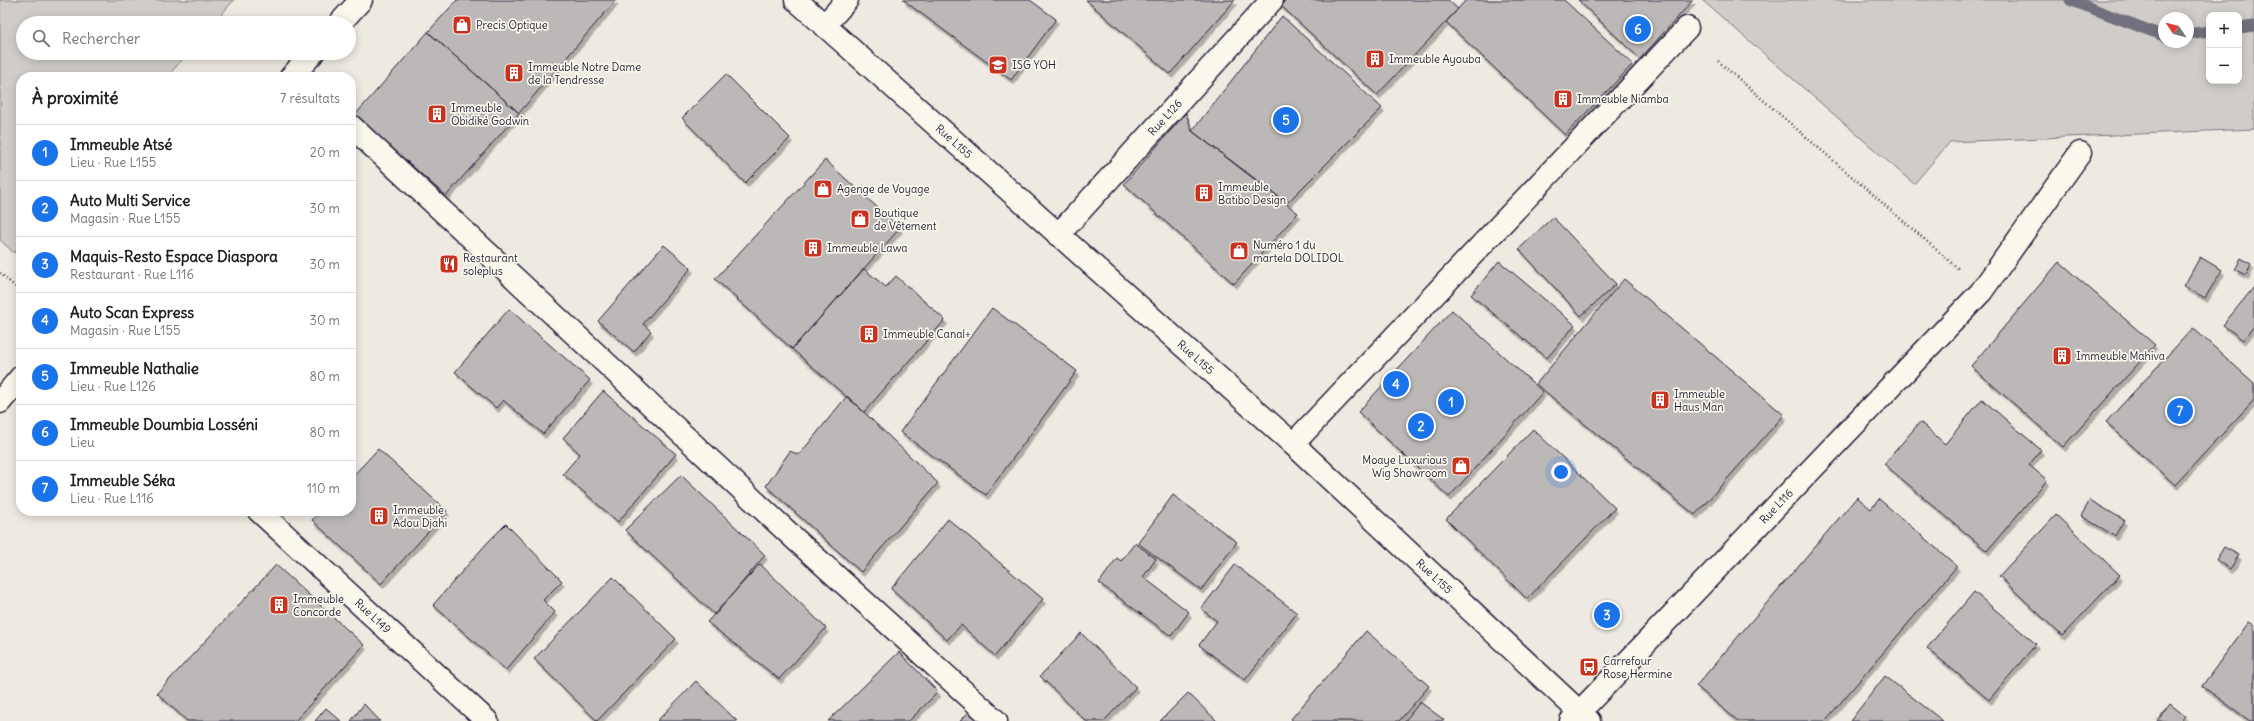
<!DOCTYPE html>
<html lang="fr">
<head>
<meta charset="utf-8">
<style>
	:root { --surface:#fff; --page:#f6f6f6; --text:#202124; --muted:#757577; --line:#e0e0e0; --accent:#1a73e8 }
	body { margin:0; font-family:Delius,sans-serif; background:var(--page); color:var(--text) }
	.controls { position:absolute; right:12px; top:12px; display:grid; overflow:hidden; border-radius:8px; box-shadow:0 2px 10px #0003 }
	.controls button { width:36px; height:36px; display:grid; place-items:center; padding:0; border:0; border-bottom:1px solid var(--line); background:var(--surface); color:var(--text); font:20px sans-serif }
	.compass { position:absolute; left:2158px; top:12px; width:36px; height:36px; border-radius:50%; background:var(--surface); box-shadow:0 2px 10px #0003; rotate:305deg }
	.you { position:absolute; left:1561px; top:472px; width:14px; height:14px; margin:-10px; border:3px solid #fff; border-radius:50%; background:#1a73e8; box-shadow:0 0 0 6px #1a73e833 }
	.badge { display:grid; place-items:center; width:26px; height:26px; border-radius:50%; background:var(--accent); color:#fff; font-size:13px; font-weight:700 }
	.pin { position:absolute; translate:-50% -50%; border:2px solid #fff; box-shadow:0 1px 4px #0006 }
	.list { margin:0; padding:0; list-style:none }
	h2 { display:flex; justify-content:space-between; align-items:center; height:52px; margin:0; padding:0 16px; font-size:17px }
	h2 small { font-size:13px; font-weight:400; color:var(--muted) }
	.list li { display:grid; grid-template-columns:26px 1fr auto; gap:12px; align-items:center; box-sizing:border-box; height:56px; padding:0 16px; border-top:1px solid var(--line) }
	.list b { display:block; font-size:15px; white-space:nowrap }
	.list p { margin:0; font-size:13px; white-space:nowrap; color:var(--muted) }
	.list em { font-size:13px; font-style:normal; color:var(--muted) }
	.icon { flex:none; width:22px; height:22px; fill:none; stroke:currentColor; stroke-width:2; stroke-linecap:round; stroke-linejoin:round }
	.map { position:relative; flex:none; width:2254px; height:721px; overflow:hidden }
	.search { position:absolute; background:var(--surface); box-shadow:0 2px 10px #0003; left:16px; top:16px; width:340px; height:44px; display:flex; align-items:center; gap:10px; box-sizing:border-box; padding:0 14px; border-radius:22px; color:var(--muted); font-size:15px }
	.panel { position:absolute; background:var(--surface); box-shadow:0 2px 10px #0003; left:16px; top:72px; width:340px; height:444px; border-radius:16px }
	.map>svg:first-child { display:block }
</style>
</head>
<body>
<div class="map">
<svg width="2254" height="721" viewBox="0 0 2254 721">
	<defs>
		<filter id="shadow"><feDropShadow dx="2.5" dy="4.5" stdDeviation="0" flood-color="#0004"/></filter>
	</defs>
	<rect width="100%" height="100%" fill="#eeeae2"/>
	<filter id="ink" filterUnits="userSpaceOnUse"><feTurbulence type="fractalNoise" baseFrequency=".025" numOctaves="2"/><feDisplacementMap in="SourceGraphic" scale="8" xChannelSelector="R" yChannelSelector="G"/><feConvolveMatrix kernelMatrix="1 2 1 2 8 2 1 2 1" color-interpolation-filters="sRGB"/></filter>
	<g filter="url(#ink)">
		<path fill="#d0cdc9" stroke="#797882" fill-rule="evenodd" d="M0,0h234l-20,23h-191v30h165l-21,24h-146v168l-7,8 -14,-13z
			M1702,0h552v129l-304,13 -36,42zM2209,15h30v66h-30zM2164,18h24v24h-24z"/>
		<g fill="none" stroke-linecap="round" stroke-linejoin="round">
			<path stroke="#716f7c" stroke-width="11" d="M2070,0l94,36
				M2239,28l15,-2
				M2188,34l21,-3"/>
		</g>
		<path fill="#bcb8b8" stroke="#22223b" filter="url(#shadow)" d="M457,0h159l-97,113 -91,-81z
			M903,0h127l26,19 -45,61z
			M1086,0h149l-65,74z
			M1280,0h168l10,9 -81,86 -100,-93z
			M1466,0h98l69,64 -68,71 -119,-113z
			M1578,0h115l-53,59z
			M1282,16l100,92 -95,95 -95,-72z
			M428,32l91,81 -73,83 -91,-81z
			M726,74l64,64 -45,45 -63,-65z
			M1186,113l6,18 106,82 -64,71 -110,-100z
			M825,160l75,68 -108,121 -77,-70z
			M1553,217l63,67 -35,32 -62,-67z
			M664,245l27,23 -48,56 8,7 -17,21 -36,-31z
			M2200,257l22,13 -17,28 -21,-12z
			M2241,258l10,6 -5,11 -11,-5z
			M1499,261l76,64 -28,33 -76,-63z
			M2059,262l96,83 -92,102 -92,-81z
			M864,269l22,18 10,-11 49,44 -81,92 -72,-63z
			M1624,279l160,136 -89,100 -159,-131z
			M2254,287v39l-11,14 -20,-15z
			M992,308l85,63 -91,124 -86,-63z
			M509,309l81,71 -47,54 -40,-34 -7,8 -41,-36z
			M1452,310l91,82 -94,105 -91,-85z
			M2193,328l61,55v17l-79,85 -69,-63z
			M603,391l73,63 -58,68 -55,-48 17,-20 -17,-16z
			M847,396l91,87 -77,89 -95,-86 24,-35 9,4z
			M1982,399l59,51 -12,15 18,15 -60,71 -103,-87 36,-42 25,22z
			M1533,429l82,79 -88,91 -81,-80z
			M378,449l69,62 -66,73 -69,-64 9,-9h30v-33z
			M681,475l84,80 -50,60 -90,-85z
			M1173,495l64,47 -36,48 -63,-47z
			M1857,497l14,12 8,-10 78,67 -132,155h-87l-42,-35z
			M2090,500l34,20 -9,16 -34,-20z
			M2056,515l64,60 -58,61 -63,-60z
			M948,519l95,80 -48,57 -34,-31 -14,15 -56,-51z
			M506,524l56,57 -19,19 12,12 -49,58 -73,-65 54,-62z
			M1135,543l21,16 -13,18 46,35 -18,24 -72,-53 18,-25 4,3z
			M2224,547l15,8 -9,14 -14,-9z
			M760,564l66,64 -47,51 -72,-57z
			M276,565l88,80 -69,76h-108l-30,-28z
			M1235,565l62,48 -52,67 -46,-35 18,-24 -16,-12z
			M613,577l63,62 -79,82 -63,-62z
			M1974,592l62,52 -47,56 -62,-52z
			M2249,622l5,3v96h-4l-48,-35z
			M1366,631l63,55 -30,35h-105l-3,-2z
			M1081,633l55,54 -32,34h-18l-46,-45z
			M899,652l39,40 -29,29h-81z
			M1885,676l58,45h-93z
			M696,681l41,40h-80z
			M1188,693l29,28h-57z
			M1420,702l24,18 -1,1h-38z
			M364,704l16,17h-29z
			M2170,704l15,12 -4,5h-24z
			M975,706l15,15h-30z
			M326,708l15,13h-26z"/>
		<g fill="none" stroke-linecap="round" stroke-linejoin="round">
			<defs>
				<g id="street">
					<path d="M824,26l23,-26"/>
					<path d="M351,126l444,413 201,182"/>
					<path id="s1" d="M1058,235l214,-235"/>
					<path d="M1293,444l394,-416"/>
					<path id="s2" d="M259,511l228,210"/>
					<path id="s3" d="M1571,721l410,-429 99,-139"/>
				</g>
				<g id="secondary">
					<path id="s4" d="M796,0l497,444 296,277"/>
					<path d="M340,23l21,-23"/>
					<path d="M291,77l22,-24"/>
					<path d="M0,402l21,-25"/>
				</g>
			</defs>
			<use href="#street" stroke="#22223b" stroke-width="25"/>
			<use href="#secondary" stroke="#22223b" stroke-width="25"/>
			<path stroke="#22223b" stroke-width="2.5" stroke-dasharray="1 3" stroke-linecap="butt" d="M1718,61l242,209
				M0,273l21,19"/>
			<use href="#street" stroke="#fbf7ec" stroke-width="22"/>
			<use href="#secondary" stroke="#fbf7ec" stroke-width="22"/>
		</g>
	</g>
	<defs>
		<symbol id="shop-square" viewBox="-11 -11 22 22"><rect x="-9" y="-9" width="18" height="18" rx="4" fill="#c8321e" stroke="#fbf7ec"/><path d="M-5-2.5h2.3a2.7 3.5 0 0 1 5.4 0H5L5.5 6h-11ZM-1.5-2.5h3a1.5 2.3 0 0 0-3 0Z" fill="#fff"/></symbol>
		<symbol id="building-square" viewBox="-11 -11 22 22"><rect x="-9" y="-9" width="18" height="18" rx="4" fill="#c8321e" stroke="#fbf7ec"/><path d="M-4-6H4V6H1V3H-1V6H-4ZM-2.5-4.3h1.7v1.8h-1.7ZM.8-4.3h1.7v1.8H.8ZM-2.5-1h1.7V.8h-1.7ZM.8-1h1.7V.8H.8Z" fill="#fff"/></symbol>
		<symbol id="school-square" viewBox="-11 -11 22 22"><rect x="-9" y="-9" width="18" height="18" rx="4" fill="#c8321e" stroke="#fbf7ec"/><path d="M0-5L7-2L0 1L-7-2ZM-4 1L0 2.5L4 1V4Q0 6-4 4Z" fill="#fff"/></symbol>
		<symbol id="restaurant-square" viewBox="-11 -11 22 22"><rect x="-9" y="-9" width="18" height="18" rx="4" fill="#c8321e" stroke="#fbf7ec"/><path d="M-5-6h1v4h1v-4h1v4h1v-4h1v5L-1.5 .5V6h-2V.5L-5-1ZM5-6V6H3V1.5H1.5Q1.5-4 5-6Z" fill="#fff"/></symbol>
		<symbol id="bus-square" viewBox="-11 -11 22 22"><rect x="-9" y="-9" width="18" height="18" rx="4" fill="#c8321e" stroke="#fbf7ec"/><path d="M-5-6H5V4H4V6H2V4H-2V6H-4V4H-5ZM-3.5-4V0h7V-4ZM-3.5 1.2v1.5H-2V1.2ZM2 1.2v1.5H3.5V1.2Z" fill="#fff"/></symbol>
	</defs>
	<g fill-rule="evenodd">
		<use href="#shop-square" x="451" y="14" width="22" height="22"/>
		<use href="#building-square" x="1364" y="48" width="22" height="22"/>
		<use href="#school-square" x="987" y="54" width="22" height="22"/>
		<use href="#building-square" x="503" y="62" width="22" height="22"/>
		<use href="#building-square" x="1552" y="88" width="22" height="22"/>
		<use href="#building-square" x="426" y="103" width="22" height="22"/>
		<use href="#shop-square" x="812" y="178" width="22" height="22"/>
		<use href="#building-square" x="1193" y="182" width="22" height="22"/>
		<use href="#shop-square" x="849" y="208" width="22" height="22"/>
		<use href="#building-square" x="802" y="237" width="22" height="22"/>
		<use href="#shop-square" x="1228" y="240" width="22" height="22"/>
		<use href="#restaurant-square" x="438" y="253" width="22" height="22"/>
		<use href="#building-square" x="858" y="323" width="22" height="22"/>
		<use href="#building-square" x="2051" y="345" width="22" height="22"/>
		<use href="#building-square" x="1649" y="389" width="22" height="22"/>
		<use href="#shop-square" x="1450" y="455" width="22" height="22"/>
		<use href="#building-square" x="368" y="505" width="22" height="22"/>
		<use href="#building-square" x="268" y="594" width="22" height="22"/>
		<use href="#bus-square" x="1578" y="656" width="22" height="22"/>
	</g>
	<g text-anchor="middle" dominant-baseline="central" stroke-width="3.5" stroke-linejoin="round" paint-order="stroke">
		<g font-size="11" fill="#22223b" stroke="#fbf7ec" text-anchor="start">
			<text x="476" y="25">Precis Optique</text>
			<text x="1389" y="59">Immeuble Ayouba</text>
			<text x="1012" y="65">ISG YOH</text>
			<text x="528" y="67">Immeuble Notre Dame<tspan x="528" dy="13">de la Tendresse</tspan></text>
			<text x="1577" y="99">Immeuble Niamba</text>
			<text x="451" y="108">Immeuble<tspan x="451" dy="13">Obidiké Godwin</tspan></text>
			<text x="1218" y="187">Immeuble<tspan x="1218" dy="13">Batibo Design</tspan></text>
			<text x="837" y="189">Agenge de Voyage</text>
			<text x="874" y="213">Boutique<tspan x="874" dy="13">de Vêtement</tspan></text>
			<text x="1253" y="245">Numéro 1 du<tspan x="1253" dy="13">martela DOLIDOL</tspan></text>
			<text x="827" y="248">Immeuble Lawa</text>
			<text x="463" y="258">Restaurant<tspan x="463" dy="13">soleplus</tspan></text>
			<text x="883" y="334">Immeuble Canal+</text>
			<text x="2076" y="356">Immeuble Mahiva</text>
			<text x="1674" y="394">Immeuble<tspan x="1674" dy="13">Haus Man</tspan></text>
			<text x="1447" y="460" text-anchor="end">Moaye Luxurious<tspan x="1447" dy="13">Wig Showroom</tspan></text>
			<text x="393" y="510">Immeuble<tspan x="393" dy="13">Adou Djahi</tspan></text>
			<text x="293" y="599">Immeuble<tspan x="293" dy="13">Concorde</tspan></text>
			<text x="1603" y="661">Carrefour<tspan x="1603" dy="13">Rose Hermine</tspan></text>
		</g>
		<g font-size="11" fill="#22223b" stroke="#fbf7ec">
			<text stroke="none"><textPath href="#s1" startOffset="159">Rue L126</textPath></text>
			<text stroke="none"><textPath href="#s4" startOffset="212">Rue L155</textPath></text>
			<text stroke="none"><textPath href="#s4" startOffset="536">Rue L155</textPath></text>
			<text stroke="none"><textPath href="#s3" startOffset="297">Rue L116</textPath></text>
			<text stroke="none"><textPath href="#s4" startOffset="860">Rue L155</textPath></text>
			<text stroke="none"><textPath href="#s2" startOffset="155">Rue L149</textPath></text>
		</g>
	</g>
</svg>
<div class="controls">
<button>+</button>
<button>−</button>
</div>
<svg class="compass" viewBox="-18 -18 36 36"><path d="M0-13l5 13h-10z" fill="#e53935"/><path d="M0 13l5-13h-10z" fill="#757577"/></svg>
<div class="you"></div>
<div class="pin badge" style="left:1451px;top:402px">1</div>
<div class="pin badge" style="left:1421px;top:426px">2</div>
<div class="pin badge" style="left:1607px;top:615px">3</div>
<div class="pin badge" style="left:1396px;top:384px">4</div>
<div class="pin badge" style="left:1286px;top:120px">5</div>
<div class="pin badge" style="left:1638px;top:29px">6</div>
<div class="pin badge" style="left:2180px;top:411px">7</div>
<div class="search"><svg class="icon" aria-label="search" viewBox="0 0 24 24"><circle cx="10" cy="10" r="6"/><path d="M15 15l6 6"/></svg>Rechercher</div>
<section class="panel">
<h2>À proximité<small>7 résultats</small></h2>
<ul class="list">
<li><span class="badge">1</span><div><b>Immeuble Atsé</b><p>Lieu · Rue L155</p></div><em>20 m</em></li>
<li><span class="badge">2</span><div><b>Auto Multi Service</b><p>Magasin · Rue L155</p></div><em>30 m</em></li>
<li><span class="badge">3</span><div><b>Maquis-Resto Espace Diaspora</b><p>Restaurant · Rue L116</p></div><em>30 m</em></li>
<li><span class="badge">4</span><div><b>Auto Scan Express</b><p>Magasin · Rue L155</p></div><em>30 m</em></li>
<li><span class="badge">5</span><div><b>Immeuble Nathalie</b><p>Lieu · Rue L126</p></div><em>80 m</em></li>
<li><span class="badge">6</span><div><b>Immeuble Doumbia Losséni</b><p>Lieu</p></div><em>80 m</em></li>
<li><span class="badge">7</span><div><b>Immeuble Séka</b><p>Lieu · Rue L116</p></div><em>110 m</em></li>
</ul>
</section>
</div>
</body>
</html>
